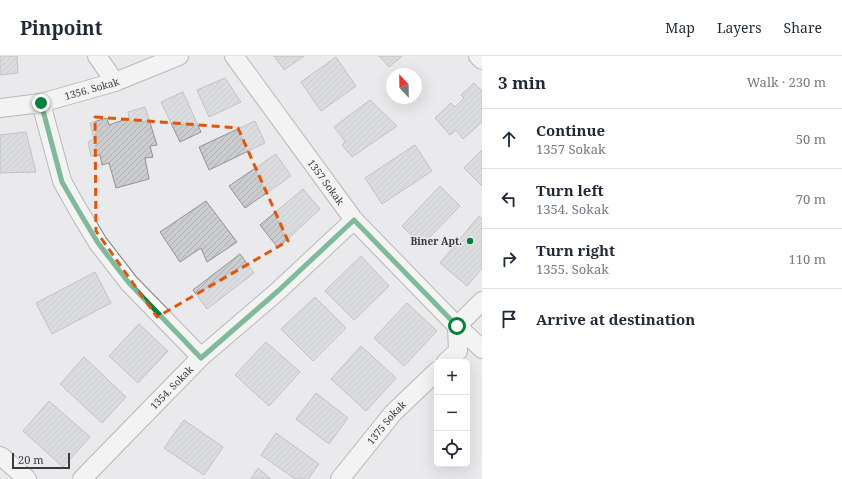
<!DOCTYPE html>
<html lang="en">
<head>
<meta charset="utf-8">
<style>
	:root { --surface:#fff; --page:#f2f2f3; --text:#1f2937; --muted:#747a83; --line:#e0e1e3 }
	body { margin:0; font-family:"Noto Serif",serif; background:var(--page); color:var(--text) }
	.controls { position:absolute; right:12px; bottom:12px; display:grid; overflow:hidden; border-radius:6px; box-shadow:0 4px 16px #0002 }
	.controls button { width:36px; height:36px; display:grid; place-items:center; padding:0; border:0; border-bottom:1px solid var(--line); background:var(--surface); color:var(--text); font:20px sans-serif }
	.compass { position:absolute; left:386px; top:12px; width:36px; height:36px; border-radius:50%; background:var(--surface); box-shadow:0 4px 16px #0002; rotate:338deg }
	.scale { position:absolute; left:12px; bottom:10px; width:58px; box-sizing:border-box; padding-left:4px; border:2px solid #3b3a3b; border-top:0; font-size:11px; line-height:14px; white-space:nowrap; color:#3b3a3b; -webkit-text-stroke:3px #eae9eb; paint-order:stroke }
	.stop { position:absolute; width:12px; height:12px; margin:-9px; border:3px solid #02813b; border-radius:50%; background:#fff }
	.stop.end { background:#02813b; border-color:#fff; box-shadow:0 1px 4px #0008 }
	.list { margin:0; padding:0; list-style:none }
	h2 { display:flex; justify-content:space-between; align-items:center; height:52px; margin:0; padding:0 16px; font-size:17px }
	h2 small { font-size:13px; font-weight:400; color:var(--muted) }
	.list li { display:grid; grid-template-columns:26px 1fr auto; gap:12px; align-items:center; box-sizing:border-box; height:60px; padding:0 16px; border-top:1px solid var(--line) }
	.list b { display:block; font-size:15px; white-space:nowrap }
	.list p { margin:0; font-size:13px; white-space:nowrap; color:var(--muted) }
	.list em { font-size:13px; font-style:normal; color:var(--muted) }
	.icon { flex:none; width:22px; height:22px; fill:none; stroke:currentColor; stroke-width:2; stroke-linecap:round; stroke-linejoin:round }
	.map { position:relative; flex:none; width:482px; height:423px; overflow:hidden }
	header { display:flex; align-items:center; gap:24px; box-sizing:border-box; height:56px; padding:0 20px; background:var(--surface); border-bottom:1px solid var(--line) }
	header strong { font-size:19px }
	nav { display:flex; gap:22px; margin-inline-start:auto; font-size:14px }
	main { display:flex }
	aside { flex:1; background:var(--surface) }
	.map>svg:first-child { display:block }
</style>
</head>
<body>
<header>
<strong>Pinpoint</strong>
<nav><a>Map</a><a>Layers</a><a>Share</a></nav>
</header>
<main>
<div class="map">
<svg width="482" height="423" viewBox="0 0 482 423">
	<defs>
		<pattern id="building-hatch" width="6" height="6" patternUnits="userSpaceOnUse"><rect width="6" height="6" fill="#cbccce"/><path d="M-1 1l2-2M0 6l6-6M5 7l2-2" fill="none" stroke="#afb0b2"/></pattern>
	</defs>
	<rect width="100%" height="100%" fill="#eae9eb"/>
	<path fill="url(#building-hatch)" stroke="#939396" d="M0,0h17l1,17 -18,2z
		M274,0h30l-20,14z
		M379,0h23l-13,11z
		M336,1l20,29 -35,25 -20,-29z
		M225,22l16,24 -32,15 -12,-27z
		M474,27l8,8v31l-19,17 -7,-9 -6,5 -15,-17 16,-15 4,4 9,-9 -3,-3z
		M183,36l18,40 -21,10 -19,-40z
		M370,44l27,26 -45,31 -10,-12 3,-4 -11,-14z
		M145,51l12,38 -7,1 3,11 -8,1 4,21 -33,9 -7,-25 -7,2 -2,-10 -9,1 -3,-14 6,-3 -4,-16 17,-5 2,7 20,-7 -1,-6z
		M255,65l10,22 -56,27 -10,-23z
		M26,76l10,40 -36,1v-38z
		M415,89l17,26 -50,33 -17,-26z
		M482,94v36l-18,-18z
		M276,98l15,22 -46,32 -16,-22z
		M440,130l20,20 -38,39 -20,-19z
		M303,133l17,20 -42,39 -18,-23z
		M206,145l31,41 -30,20 -6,-14 -21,14 -20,-30z
		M479,160l3,3v49l-15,18 -27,-23z
		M240,198l14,19 -47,36 -14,-19z
		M361,200l28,30 -35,34 -29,-29z
		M95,216l16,31 -59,31 -16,-31z
		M315,241l31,31 -33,33 -32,-32z
		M407,247l30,28 -33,35 -30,-28z
		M139,268l29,27 -30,32 -29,-27z
		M266,286l34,30 -31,34 -34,-31z
		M361,290l35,32 -30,33 -35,-32z
		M84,301l42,40 -24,26 -42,-39z
		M316,337l32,25 -19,26 -33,-25z
		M49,345l41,36 -27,30 -40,-36z
		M184,364l39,27 -19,28 -40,-27z
		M276,377l43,31 -11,15h-13l-34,-24z
		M258,412l13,11h-20z"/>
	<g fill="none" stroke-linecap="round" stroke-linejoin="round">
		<defs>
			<g id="street">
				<path d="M97,0l18,26"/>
				<path id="s1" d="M234,0l120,164 103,106 25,23"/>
				<path d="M478,0l4,4"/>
				<path d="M41,47l21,78 15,27 21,35 31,40 72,74"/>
				<path id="s2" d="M0,52l41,-5 74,-21 64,-26"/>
				<path d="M446,306l12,-11 -1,-25 25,-25"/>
				<path d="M0,400l2,1 25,22"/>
				<path id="s3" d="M82,423l119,-122 77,-66 76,-71"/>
				<path id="s4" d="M340,423l53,-66 44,-42"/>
			</g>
		</defs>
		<use href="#street" stroke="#7d7b7e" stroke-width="20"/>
		<use href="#street" stroke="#fff" stroke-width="18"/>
	</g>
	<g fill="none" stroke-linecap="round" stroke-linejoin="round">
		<path stroke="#02813b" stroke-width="5" d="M41,47l21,79 15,26 21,35 31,40 72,75 77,-67 76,-71 103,106"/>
	</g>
	<path d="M0 0H482V423H0ZM95,61l143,11 50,113 -131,76 -61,-86z" fill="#eae9eb" fill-opacity=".55" fill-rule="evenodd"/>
	<path fill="none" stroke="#df570e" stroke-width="3" stroke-dasharray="8 5" stroke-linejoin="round" d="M95,61l143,11 50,113 -131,76 -61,-86z"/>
	<circle fill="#02813b" stroke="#eae9eb" stroke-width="1.5" cx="470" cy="185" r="4"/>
	<g text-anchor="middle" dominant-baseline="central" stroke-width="3" stroke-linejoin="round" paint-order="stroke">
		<g font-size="10" fill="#3b3a3b" stroke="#eae9eb">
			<text stroke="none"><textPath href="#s2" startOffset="94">1356. Sokak</textPath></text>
			<text stroke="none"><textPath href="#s1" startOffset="156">1357 Sokak</textPath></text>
			<text stroke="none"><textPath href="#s3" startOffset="128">1354. Sokak</textPath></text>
			<text stroke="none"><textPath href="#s4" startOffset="73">1375 Sokak</textPath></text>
		</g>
		<g font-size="10" font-weight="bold" fill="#3b3a3b" stroke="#eae9eb" text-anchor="end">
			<text x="462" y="185">Biner Apt.</text>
		</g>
	</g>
</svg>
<div class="controls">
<button>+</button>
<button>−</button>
<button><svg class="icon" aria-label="locate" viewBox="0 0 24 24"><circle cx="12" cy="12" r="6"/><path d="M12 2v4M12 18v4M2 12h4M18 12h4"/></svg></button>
</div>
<svg class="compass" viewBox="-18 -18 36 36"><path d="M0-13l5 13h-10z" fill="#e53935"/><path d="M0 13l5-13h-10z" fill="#747a83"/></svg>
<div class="scale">20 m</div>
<div class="stop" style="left:457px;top:270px"></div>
<div class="stop end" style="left:41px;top:47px"></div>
</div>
<aside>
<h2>3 min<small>Walk · 230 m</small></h2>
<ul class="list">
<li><svg class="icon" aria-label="ahead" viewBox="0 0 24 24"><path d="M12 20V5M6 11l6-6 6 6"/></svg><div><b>Continue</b><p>1357 Sokak</p></div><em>50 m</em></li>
<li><svg class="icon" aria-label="left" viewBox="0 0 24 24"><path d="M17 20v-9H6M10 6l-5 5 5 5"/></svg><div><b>Turn left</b><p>1354. Sokak</p></div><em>70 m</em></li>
<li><svg class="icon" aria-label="right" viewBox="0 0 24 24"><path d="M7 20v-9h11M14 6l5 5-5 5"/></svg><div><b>Turn right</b><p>1355. Sokak</p></div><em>110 m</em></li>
<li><svg class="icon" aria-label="arrive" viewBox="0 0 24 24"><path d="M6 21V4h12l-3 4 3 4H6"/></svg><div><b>Arrive at destination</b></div></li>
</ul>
</aside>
</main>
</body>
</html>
